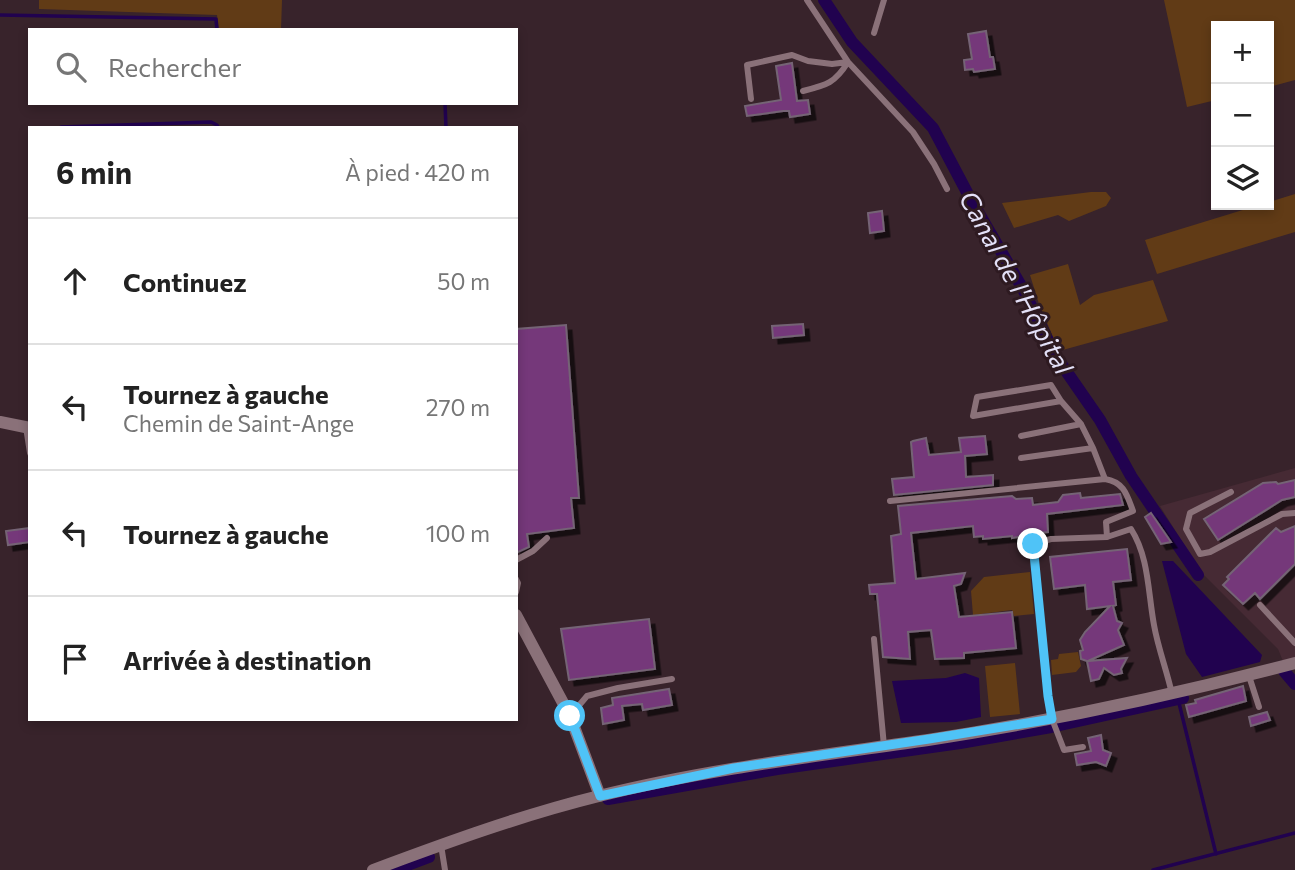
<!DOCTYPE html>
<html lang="fr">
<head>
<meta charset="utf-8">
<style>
	:root { --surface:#fff; --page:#f6f6f6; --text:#222; --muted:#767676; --line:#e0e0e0 }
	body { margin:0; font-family:Commissioner,sans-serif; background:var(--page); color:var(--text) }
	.controls { position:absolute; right:21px; top:21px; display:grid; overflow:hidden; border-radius:0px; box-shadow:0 4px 10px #0003 }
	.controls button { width:63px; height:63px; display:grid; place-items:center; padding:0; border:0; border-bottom:2px solid var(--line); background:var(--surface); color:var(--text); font:35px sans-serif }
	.stop { position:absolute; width:21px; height:21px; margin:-16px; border:5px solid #4fc3f7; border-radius:50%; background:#fff }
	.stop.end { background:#4fc3f7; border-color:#fff; box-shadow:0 2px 7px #0008 }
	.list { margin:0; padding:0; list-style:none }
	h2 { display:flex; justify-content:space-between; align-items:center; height:91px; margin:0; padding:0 28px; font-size:30px }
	h2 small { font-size:23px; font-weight:400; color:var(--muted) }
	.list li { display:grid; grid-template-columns:46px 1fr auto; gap:21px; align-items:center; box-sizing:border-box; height:126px; padding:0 28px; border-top:2px solid var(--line) }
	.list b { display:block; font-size:26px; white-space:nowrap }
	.list p { margin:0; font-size:23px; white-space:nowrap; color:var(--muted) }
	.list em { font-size:23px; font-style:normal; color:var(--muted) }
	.icon { flex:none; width:38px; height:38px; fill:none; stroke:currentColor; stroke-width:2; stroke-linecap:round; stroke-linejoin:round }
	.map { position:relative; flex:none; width:1295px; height:870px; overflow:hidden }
	.search { position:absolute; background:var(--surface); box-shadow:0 4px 10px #0003; left:28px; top:28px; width:490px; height:77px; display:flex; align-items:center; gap:18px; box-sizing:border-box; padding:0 24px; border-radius:0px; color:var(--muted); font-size:26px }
	.panel { position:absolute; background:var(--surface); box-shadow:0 4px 10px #0003; left:28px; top:126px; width:490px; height:595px; border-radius:0px }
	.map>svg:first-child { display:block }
</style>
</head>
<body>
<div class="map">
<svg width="1295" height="870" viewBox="0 0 1295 870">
	<defs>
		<filter id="shadow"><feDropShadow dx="5.5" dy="5.5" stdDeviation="0" flood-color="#0009"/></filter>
	</defs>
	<rect width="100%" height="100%" fill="#38232b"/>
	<path fill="#462a34" d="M1295,468v190l-12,3 -5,-12 -77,-77 -41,-66z"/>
	<path fill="#613b16" d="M39,0h243l-1,30h-62l-2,-15 -178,-6z
		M1164,0h131v80l-26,7v-61h-53v74l-29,7z
		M1091,192h15l5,6 -5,8 -37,15 -11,-6 -44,13 -12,-25z
		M1295,194v38l-138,42 -12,-34 114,-35h10v-3z
		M1068,264l12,41 14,-10 59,-15 15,41 -109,30 -20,-47 -9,-29z
		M1030,572l4,42 -20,2 -2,-6 -39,5 -2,-24 13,-14z
		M1078,652l3,14 -5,6 -24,3 -1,-15 7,-1 1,-5z
		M1015,663l5,51 -30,3 -5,-51z"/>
	<path fill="#21024f" d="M1162,561h11l89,94 -2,7 -58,15 -16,-23z
		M965,673l14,5 2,39 -25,5 -55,1 -9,-42 54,-3z"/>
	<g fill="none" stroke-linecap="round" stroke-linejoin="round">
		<path stroke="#21024f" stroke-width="3.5" d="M0,15l216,4 1,11
			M222,103h47
			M445,103l1,25
			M61,127l150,-5 6,3 1,3
			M1178,699l38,155
			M1153,870l142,-37"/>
		<path stroke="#21024f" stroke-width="12" d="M824,0l28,42 81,86 37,70 54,93 31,64 45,65 31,56 67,99
			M1284,671l11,13
			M608,799l169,-30 183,-26 91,-16 132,-29
			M394,870l35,-13"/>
	</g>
	<path fill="#74387a" stroke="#746475" stroke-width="2" filter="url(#shadow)" d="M986,31l4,26h3l2,12 -21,3 -1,-3 -8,1 -1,-10 8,-1 -4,-25z
		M792,63l5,38 11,-1 2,14 -20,3 -1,-6h-6l-36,5 -2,-10 36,-6 -5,-34z
		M882,211l2,20 -14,2 -2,-20z
		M803,324l1,11 -31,3 -1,-12z
		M566,325l13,173h-8l3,30 -47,6 2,13 -13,6v-224z
		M985,436l2,18 -22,2 1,21 27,-2v10l-99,10 -2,-16 22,-2 -3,-35 2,-1 13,-3 3,17 32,-3 -2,-14z
		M1295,480v17l-13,3 -64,40 -14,-21 59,-36 13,-1 2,2z
		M1080,493l1,5 39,-4 3,11 -76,9 1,18 -25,2v2l-11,2v-2l-29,3v-3l-9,1 -1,-11 -62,7 5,46 49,-6 -4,11 -7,2 5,31 53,-5 4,36 -52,5v5l-29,1 -4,-29 -23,2 2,27 -27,-2 -6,-63h-7l-1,-9 26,-2 -4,-47 10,-2 -3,-28 114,-10 4,3 16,-1 1,7 25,-3 5,-7z
		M1151,513l20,29 -10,2 -16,-27z
		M1295,526v38l-35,35 -5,-6 -12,11 -20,-19 6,-6 -2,-2 49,-49 5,4z
		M30,528v14l-22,3 -2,-14z
		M1127,549l4,31 -18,2 3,23 -3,1 4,15 5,2 -4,7 6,15 -36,16 39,-3 -6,11 1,4 -8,2 -10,-7 -5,11 -8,2 -4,-20 -6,-2 -1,-8 3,-1 -3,-10 5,-8 25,-26 -23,3 -2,-24 -31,4 -4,-32z
		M649,619l6,50 -86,11 -8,-51z
		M1243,686l3,15 -57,16 -3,-12 10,-2 -1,-3z
		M669,689l3,16 -29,5 -1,-6 -20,2 2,14 -21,4 -2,-16 12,-3 -1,-7z
		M1267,712l3,8 -19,6 -2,-9z
		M1101,735l2,15 8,3 -5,13 -10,-4 -19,3 -2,-11 16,-3 -3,-13z"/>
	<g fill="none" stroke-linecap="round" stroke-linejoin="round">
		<path stroke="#8a7179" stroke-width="6" d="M807,0l41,62 65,70 21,32 13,25
			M874,33l10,-33
			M803,91c24,-6 32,-8 45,-29
			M751,99l-4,-34 45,-10 16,6 24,3 16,-2
			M1061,401l-10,-16 -74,12 -4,19 88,-15 20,23
			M26,427l4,26
			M1021,436l60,-12 12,24 12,31c19,3 22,16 28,32l-27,11 1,15
			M1021,458l72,-10
			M1231,492l-41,21 -4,16 14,25 10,-2 72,-38 13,-1
			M890,501l215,-22
			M516,560l17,-9 14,-13
			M516,579l2,4 -2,9
			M1260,605l35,38
			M874,639l10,107
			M1249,676l10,31
			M570,716l17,-20 31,-8 54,-9
			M1083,747l-19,3 -12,-31 -4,-23 -15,-152 18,-5 56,-2 24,-8c18,28 17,64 23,96 4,23 13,46 18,69
			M441,845l4,25"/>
		<path stroke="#8a7179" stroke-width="12" d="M0,422l30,6
			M516,615l54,101 30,80
			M373,870c75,-28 149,-55 226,-74 108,-27 219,-40 329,-56 123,-19 246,-45 367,-77"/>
	</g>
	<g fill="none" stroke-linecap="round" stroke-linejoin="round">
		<path stroke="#4fc3f7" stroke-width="9" d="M570,716l30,80 134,-28 195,-29 123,-20 -4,-23 -15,-152"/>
	</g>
	<g text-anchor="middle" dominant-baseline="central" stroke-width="6" stroke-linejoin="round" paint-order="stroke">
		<g font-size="26" font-style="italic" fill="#e3e0f7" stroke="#2e1a21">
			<text transform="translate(1017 282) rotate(61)">Canal de l'Hôpital</text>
		</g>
	</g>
</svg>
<div class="controls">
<button>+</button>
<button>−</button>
<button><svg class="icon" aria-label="layers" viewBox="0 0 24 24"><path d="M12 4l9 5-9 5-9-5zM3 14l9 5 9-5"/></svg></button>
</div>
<div class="stop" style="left:570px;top:716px"></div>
<div class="stop end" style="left:1033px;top:544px"></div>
<div class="search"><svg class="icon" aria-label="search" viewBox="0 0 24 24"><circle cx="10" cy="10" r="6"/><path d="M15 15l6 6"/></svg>Rechercher</div>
<section class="panel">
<h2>6 min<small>À pied · 420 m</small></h2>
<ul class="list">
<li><svg class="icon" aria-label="ahead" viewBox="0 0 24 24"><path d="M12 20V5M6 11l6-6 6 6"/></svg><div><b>Continuez</b></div><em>50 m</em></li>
<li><svg class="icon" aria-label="left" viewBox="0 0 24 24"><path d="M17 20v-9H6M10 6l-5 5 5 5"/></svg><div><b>Tournez à gauche</b><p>Chemin de Saint-Ange</p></div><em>270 m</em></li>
<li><svg class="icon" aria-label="left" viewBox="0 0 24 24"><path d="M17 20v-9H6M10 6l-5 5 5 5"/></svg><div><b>Tournez à gauche</b></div><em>100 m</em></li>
<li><svg class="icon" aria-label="arrive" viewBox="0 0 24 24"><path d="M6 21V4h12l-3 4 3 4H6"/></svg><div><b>Arrivée à destination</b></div></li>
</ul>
</section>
</div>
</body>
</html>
